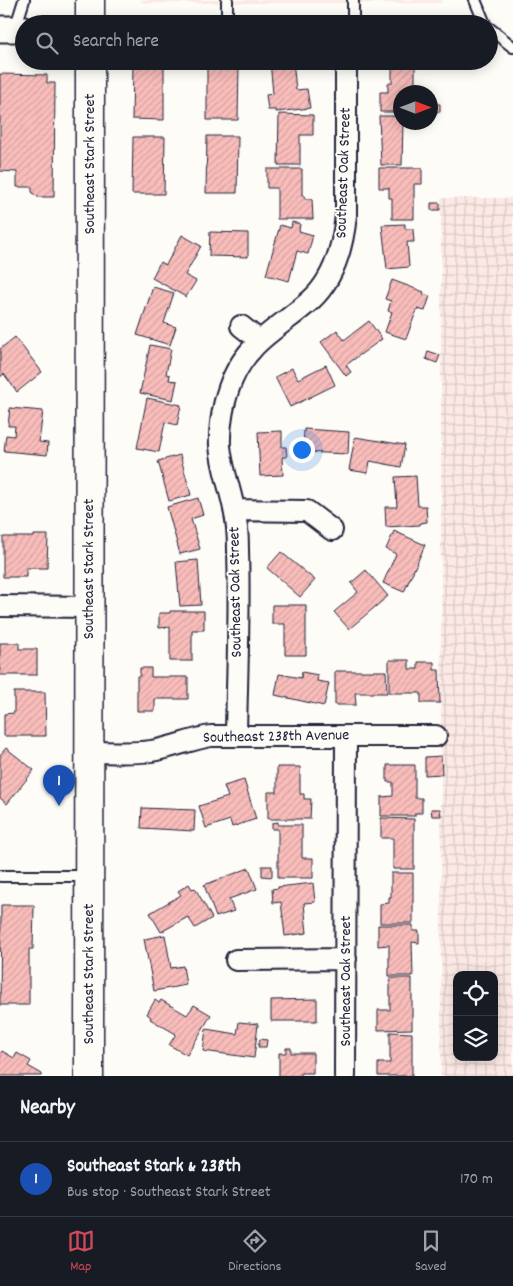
<!DOCTYPE html>
<html lang="en">
<head>
<meta charset="utf-8">
<style>
	:root { --surface:#171b24; --page:#242831; --text:#f1f3f6; --muted:#9ea1a6; --line:#363941; --accent:#d1495b }
	body { margin:0; font-family:Dekko,sans-serif; background:var(--page); color:var(--text) }
	.controls { position:absolute; right:15px; bottom:15px; display:grid; overflow:hidden; border-radius:10px; box-shadow:0 2px 12px #0003 }
	.controls button { width:45px; height:45px; display:grid; place-items:center; padding:0; border:0; border-bottom:1px solid var(--line); background:var(--surface); color:var(--text); font:25px sans-serif }
	.compass { position:absolute; left:393px; top:85px; width:45px; height:45px; border-radius:50%; background:var(--surface); box-shadow:0 2px 12px #0003; rotate:90deg }
	.you { position:absolute; left:301px; top:449px; width:18px; height:18px; margin:-12px; border:4px solid #fff; border-radius:50%; background:#1a73e8; box-shadow:0 0 0 8px #1a73e833 }
	.badge { display:grid; place-items:center; width:32px; height:32px; border-radius:50%; background:var(--accent); color:#fff; font-size:16px; font-weight:700 }
	.pin { position:absolute; translate:-50% -41px; filter:drop-shadow(0 1px 2px #0008) }
	.pin::after { content:''; position:absolute; top:26px; width:18px; height:15px; background:inherit; clip-path:polygon(0 0,100% 0,50% 100%) }
	.list { margin:0; padding:0; list-style:none }
	h2 { display:flex; justify-content:space-between; align-items:center; height:65px; margin:0; padding:0 20px; font-size:21px }
	h2 small { font-size:16px; font-weight:400; color:var(--muted) }
	.list li { display:grid; grid-template-columns:32px 1fr auto; gap:15px; align-items:center; box-sizing:border-box; height:75px; padding:0 20px; border-top:1px solid var(--line) }
	.list b { display:block; font-size:19px; white-space:nowrap }
	.list p { margin:0; font-size:16px; white-space:nowrap; color:var(--muted) }
	.list em { font-size:16px; font-style:normal; color:var(--muted) }
	.icon { flex:none; width:28px; height:28px; fill:none; stroke:currentColor; stroke-width:2; stroke-linecap:round; stroke-linejoin:round }
	.map { position:relative; flex:none; width:513px; height:1076px; overflow:hidden }
	.search { position:absolute; background:var(--surface); box-shadow:0 2px 12px #0003; left:15px; right:15px; top:15px; height:55px; display:flex; align-items:center; gap:12px; box-sizing:border-box; padding:0 18px; border-radius:28px; color:var(--muted); font-size:19px }
	.sheet { height:140px; background:var(--surface) }
	nav { display:flex; justify-content:space-around; align-items:center; box-sizing:border-box; height:70px; border-top:1px solid var(--line); background:var(--surface); font-size:14px; color:var(--muted) }
	nav a { display:grid; justify-items:center; gap:2px }
	nav .on { color:var(--accent) }
	.map>svg:first-child { display:block }
</style>
</head>
<body>
<div class="map">
<svg width="513" height="1076" viewBox="0 0 513 1076">
	<defs>
		<pattern id="industrial-grid" width="8" height="8" patternUnits="userSpaceOnUse" patternTransform="scale(1.25)"><rect width="8" height="8" fill="#fce9e5"/><path d="M0 4h8M4 0v8" fill="none" stroke="#d8c8c5"/></pattern>
		<pattern id="building-hatch" width="6" height="6" patternUnits="userSpaceOnUse" patternTransform="scale(1.25)"><rect width="6" height="6" fill="#f9bdba"/><path d="M-1 1l2-2M0 6l6-6M5 7l2-2" fill="none" stroke="#d5a2a1"/></pattern>
	</defs>
	<rect width="100%" height="100%" fill="#fdfcf7"/>
	<filter id="ink" filterUnits="userSpaceOnUse"><feTurbulence type="fractalNoise" baseFrequency=".02" numOctaves="2"/><feDisplacementMap in="SourceGraphic" scale="10" xChannelSelector="R" yChannelSelector="G"/><feConvolveMatrix kernelMatrix="1 2 1 2 8 2 1 2 1" color-interpolation-filters="sRGB"/></filter>
	<g filter="url(#ink)">
		<path fill="#fce9e5" d="M140,0h301v3h-297z"/>
		<path fill="url(#industrial-grid)" fill-rule="evenodd" d="M441,198h72v878h-72zM457,975h37v82h-37z"/>
		<path fill="url(#building-hatch)" stroke="#22223b" d="M270,61h23l3,29 11,-1 3,19 -34,4v-2h-8l-2,-15 7,-1z
			M392,61h23v31h-15v20h-20v-20h8v-9h4z
			M207,64h32l-1,56h-31z
			M133,65h31v55l-32,-1z
			M0,74l47,1v8h8l-1,114h-17l-5,-5v-5h-15v-15l-17,-1z
			M433,104h7v8h-7z
			M279,114l34,1v20h-13v30h-22z
			M379,116h21v6h3l-1,43h-21z
			M207,136h31l-1,57h-31z
			M133,137h32l-1,57h-32z
			M379,168h43v16h-8v35h-22v-21h-3v-10h-10z
			M267,169h35v26h2l1,4h7l1,20h-36v-31h-10z
			M431,203h9v7h-9z
			M292,222l8,2 -1,7 14,4 -5,19 -11,-3 -8,30 -23,-6 14,-50 11,3z
			M405,224v5h8l1,13h-7l2,25 -22,2 -5,-44z
			M210,232l38,1v24l-39,-1z
			M182,235l19,11 -16,29 11,6 -10,16 -34,-19 8,-16 6,3z
			M392,280l32,12 -1,2 7,2 -5,15 -8,-2 -11,30 -21,-7 7,-20 -4,-1 3,-10 -6,-2z
			M153,287l21,6 -10,30 12,4 -6,18 -33,-10z
			M369,321l13,18 -36,26 5,7 -5,4 -25,-34 16,-12 7,10z
			M15,337l27,35 -25,20 -13,-18 -4,3v-28z
			M150,345l21,4 -5,25 4,1 -1,5 8,1 -4,19 -33,-7z
			M428,351l12,4 -3,8 -11,-4z
			M326,365l9,20 -45,22 -15,-30 17,-9 6,11z
			M147,398l34,7 -4,20 -12,-3 -6,30 -22,-4z
			M10,408l33,3 -4,31 9,1 -1,12 -43,-4 2,-16 8,1 1,-10h-7z
			M304,429l45,3 -1,22 -45,-2z
			M282,431v16h4l1,10h-5l1,18 -23,1 -2,-44z
			M355,437l50,8 -4,22 -31,-6 -2,12 -19,-3z
			M180,455l11,40 -22,6 -11,-40z
			M416,476l2,30h8l1,16 -7,1v2l-34,2 -1,-20h12l-2,-30z
			M198,498l5,17 -12,4 9,30 -20,5 -13,-47z
			M394,531l31,14 -21,47 -21,-9 13,-29 -10,-5z
			M34,535h14l-1,33h-21v9h-23v-40h31z
			M281,552l34,28 -15,17 -33,-29z
			M198,560l3,45 -21,1 -4,-44z
			M366,570l22,26 -39,33 -15,-17 24,-20 -7,-9z
			M272,605h34v50h-21v-31h-13z
			M170,611h34v19h-12v31h-22v-34l-11,1v-15h11z
			M0,643h19v6h18v26h-37z
			M389,660h20v9h9v-7h16v8h5l1,33h-19v-10h-32z
			M140,668h11v9h37v22h-33v12h-18v-35h3z
			M335,671h51l1,22h-32l1,12h-21z
			M302,672l16,3 -1,6 12,2 -5,23 -49,-11 4,-21 22,4z
			M14,692h31l1,44h-42v-22l10,-1z
			M6,748l28,22 -27,34 -7,-6v-43z
			M441,756l1,18 -17,1v-18z
			M387,765h28v33h7v15h-7v3h-34v-19l12,-1v-14h-6z
			M277,767h23v27h4v5h7l-1,20h-42v-27h9z
			M244,780l12,39 -24,8 -2,-7 -24,8 -7,-22 29,-9 -4,-11z
			M142,808l53,2 -1,21 -53,-3z
			M431,809h9l1,7h-9z
			M381,818l33,1v50h-21v-31h-12z
			M278,822v3h24v33h11v20h-35v-49h-6v-6z
			M262,866h10v11l-10,-1z
			M249,868l8,21 -28,10 5,12 -18,6 -12,-32z
			M391,873h22v50h-33v-19l9,-1v-6h2z
			M313,883l2,19 -11,1 3,30 -22,3 -4,-34 -8,1 -1,-14 7,-1 -1,-1z
			M189,884l3,5 3,-1 17,30 -17,10 -7,-11 -27,15 -11,-19 31,-18 -3,-4z
			M1,905h33l-1,44h-4v56h-29z
			M378,925h35v6h6v12l-7,-1 1,34h-24v-31l-11,1z
			M165,935l6,33 12,-2 3,19 -32,6 -10,-52z
			M390,978h22v51l-34,1v-20h12z
			M317,999v22h-46v-21z
			M155,1000l4,3 2,-3 26,15 7,-10 17,10 -24,40 -18,-10 7,-11 -26,-15 1,-2 -4,-3z
			M239,1022l19,2 -4,34 -51,-7 3,-22 31,5z
			M390,1032l22,1v43h-34v-13h12z
			M260,1039l7,1 -1,7h-8z
			M286,1048h5v5h22v20h-12v3h-22v-23h7z
			M2,1051l12,7 3,-5 14,8 -3,5 14,8 -1,2h-41v-22z"/>
		<g fill="none" stroke-linecap="round" stroke-linejoin="round">
			<defs>
				<path id="service" d="M227,0v24
					M475,0l10,24
					M353,24v-24
					M489,28l24,19
					M15,29l9,-29
					M0,876h88"/>
				<path id="minor" d="M241,326l18,14
					M234,510l73,1 25,19
					M0,606l89,1
					M236,735c1,-61 4,-123 2,-185 0,-13 -1,-28 -4,-41 -4,-21 -12,-41 -14,-63 -1,-21 4,-47 12,-66 18,-41 48,-52 79,-80 24,-22 32,-54 35,-85v-154
					M89,752c21,0 42,2 62,-1 21,-3 40,-12 60,-15h225
					M236,960l110,-1
					M345,1076l1,-340"/>
				<path id="tertiary" d="M0,29h24"/>
				<path id="secondary" d="M90,24v-24
					M89,1076l1,-1015"/>
			</defs>
			<use href="#service" stroke="#22223b" stroke-width="14"/>
			<use href="#minor" stroke="#22223b" stroke-width="24"/>
			<use href="#tertiary" stroke="#22223b" stroke-width="29"/>
			<use href="#secondary" stroke="#22223b" stroke-width="31"/>
			<use href="#service" stroke="#fdfcf7" stroke-width="10"/>
			<use href="#minor" stroke="#fdfcf7" stroke-width="20"/>
			<use href="#tertiary" stroke="#fdfcf7" stroke-width="25"/>
			<use href="#secondary" stroke="#fdfcf7" stroke-width="28"/>
		</g>
	</g>
	<g text-anchor="middle" dominant-baseline="central" stroke-width="4" stroke-linejoin="round" paint-order="stroke">
		<g font-size="16" fill="#22223b" stroke="#fdfcf7">
			<text transform="translate(90 164) rotate(-90)">Southeast Stark Street</text>
			<text transform="translate(344 173) rotate(-88)">Southeast Oak Street</text>
			<text transform="translate(89 569) rotate(-90)">Southeast Stark Street</text>
			<text transform="translate(236 592) rotate(-91)">Southeast Oak Street</text>
			<text transform="translate(276 737) rotate(-1)">Southeast 238th Avenue</text>
			<text transform="translate(89 974) rotate(-90)">Southeast Stark Street</text>
			<text transform="translate(346 981) rotate(-90)">Southeast Oak Street</text>
		</g>
	</g>
</svg>
<div class="controls">
<button><svg class="icon" aria-label="locate" viewBox="0 0 24 24"><circle cx="12" cy="12" r="6"/><path d="M12 2v4M12 18v4M2 12h4M18 12h4"/></svg></button>
<button><svg class="icon" aria-label="layers" viewBox="0 0 24 24"><path d="M12 4l9 5-9 5-9-5zM3 14l9 5 9-5"/></svg></button>
</div>
<svg class="compass" viewBox="-18 -18 36 36"><path d="M0-13l5 13h-10z" fill="#e53935"/><path d="M0 13l5-13h-10z" fill="#9ea1a6"/></svg>
<div class="you"></div>
<div class="pin badge" style="left:59px;top:806px;background:#1a4fb4">1</div>
<div class="search"><svg class="icon" aria-label="search" viewBox="0 0 24 24"><circle cx="10" cy="10" r="6"/><path d="M15 15l6 6"/></svg>Search here</div>
</div>
<section class="sheet">
<h2>Nearby<small></small></h2>
<ul class="list">
<li><span class="badge" style="background:#1a4fb4">1</span><div><b>Southeast Stark &amp; 238th</b><p>Bus stop · Southeast Stark Street</p></div><em>170 m</em></li>
</ul>
</section>
<nav>
<a class="on"><svg class="icon" aria-label="map" viewBox="0 0 24 24"><path d="M3 6l6-2 6 2 6-2v14l-6 2-6-2-6 2zM9 4v14M15 6v14"/></svg>Map</a>
<a><svg class="icon" aria-label="directions" viewBox="0 0 24 24"><path d="M12 3l9 9-9 9-9-9zM9 14v-3h6M13 9l2 2-2 2"/></svg>Directions</a>
<a><svg class="icon" aria-label="saved" viewBox="0 0 24 24"><path d="M7 4h10v16l-5-4-5 4z"/></svg>Saved</a>
</nav>
</body>
</html>
